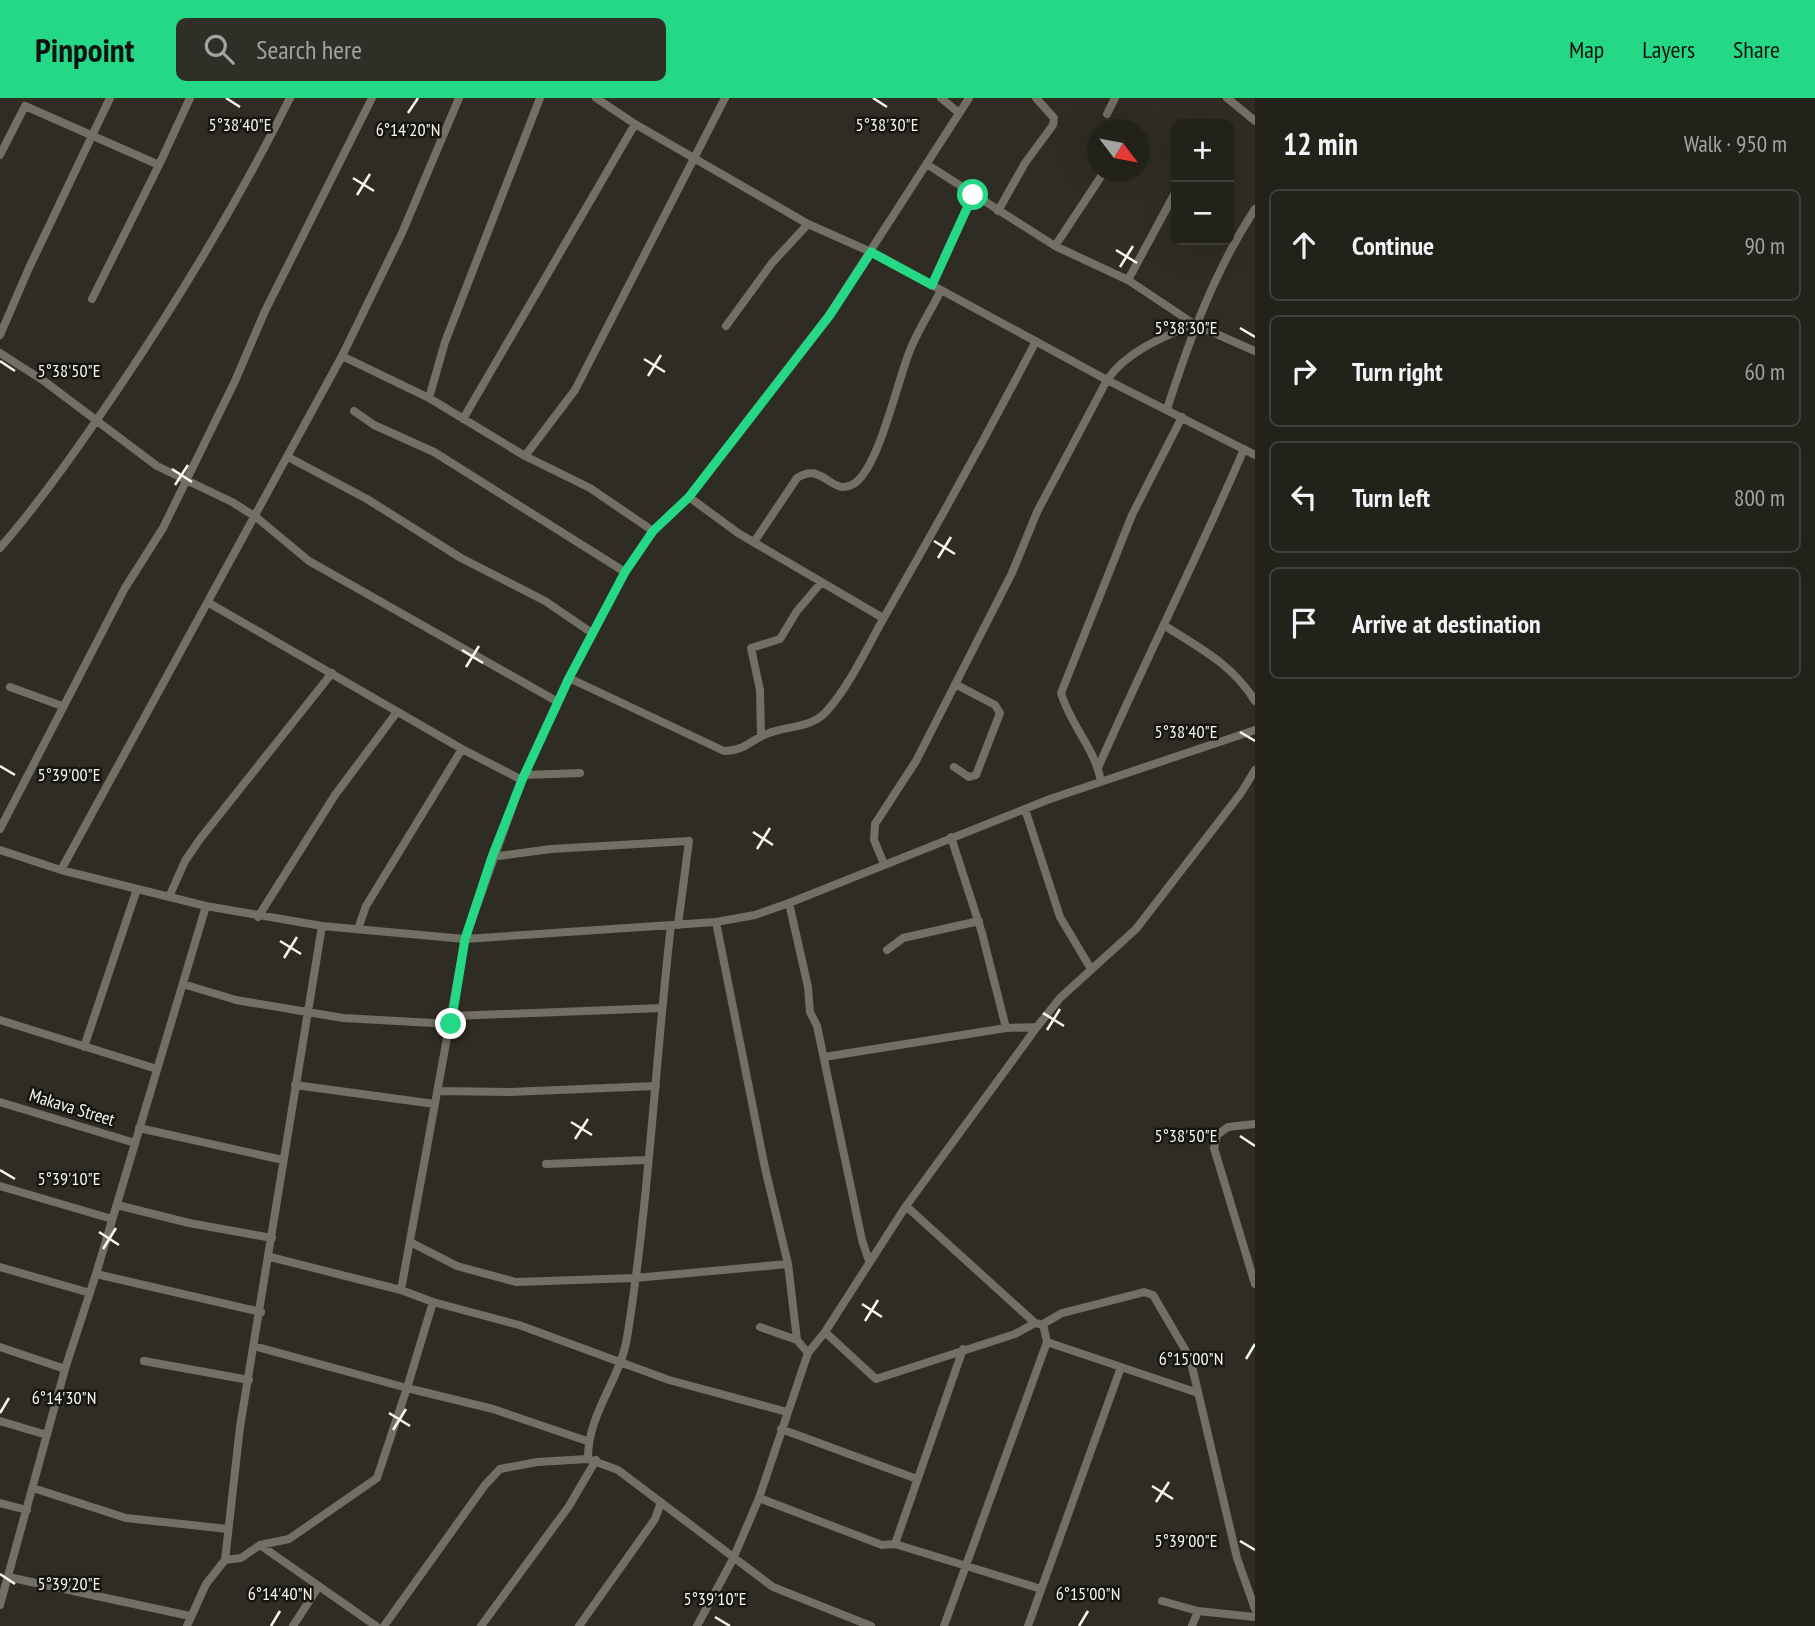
<!DOCTYPE html>
<html lang="en">
<head>
<meta charset="utf-8">
<style>
	:root { --surface:#23221a; --page:#2f2f27; --text:#f1f3f6; --muted:#a3a4a2; --line:#403f39; --accent:#24d886 }
	body { margin:0; font-family:"PT Sans Narrow",sans-serif; background:var(--page); color:var(--text) }
	.controls { position:absolute; right:21px; top:21px; display:grid; overflow:hidden; border-radius:10px; box-shadow:0 7px 28px #0002 }
	.controls button { width:63px; height:63px; display:grid; place-items:center; padding:0; border:0; border-bottom:2px solid var(--line); background:var(--surface); color:var(--text); font:35px sans-serif }
	.compass { position:absolute; left:1087px; top:21px; width:63px; height:63px; border-radius:50%; background:var(--surface); box-shadow:0 7px 28px #0002; rotate:122deg }
	.stop { position:absolute; width:21px; height:21px; margin:-16px; border:5px solid #24d886; border-radius:50%; background:#fff }
	.stop.end { background:#24d886; border-color:#fff; box-shadow:0 2px 7px #0008 }
	.list { margin:0; padding:0; list-style:none }
	h2 { display:flex; justify-content:space-between; align-items:center; height:91px; margin:0; padding:0 28px; font-size:30px }
	h2 small { font-size:23px; font-weight:400; color:var(--muted) }
	.list li { display:grid; grid-template-columns:46px 1fr auto; gap:21px; align-items:center; box-sizing:border-box; height:112px; margin:0 14px 14px; padding:0 14px; border:2px solid var(--line); border-radius:10px }
	.list b { display:block; font-size:26px; white-space:nowrap }
	.list em { font-size:23px; font-style:normal; color:var(--muted) }
	.icon { flex:none; width:38px; height:38px; fill:none; stroke:currentColor; stroke-width:2; stroke-linecap:round; stroke-linejoin:round }
	.map { position:relative; flex:none; width:1255px; height:1528px; overflow:hidden }
	header { display:flex; align-items:center; gap:42px; box-sizing:border-box; height:98px; padding:0 35px; background:var(--accent); color:#111 }
	header strong { font-size:33px }
	nav { display:flex; gap:38px; margin-inline-start:auto; font-size:24px }
	.search { width:490px; height:63px; background:var(--page); display:flex; align-items:center; gap:18px; box-sizing:border-box; padding:0 24px; border-radius:10px; color:var(--muted); font-size:26px }
	main { display:flex }
	aside { flex:1; background:var(--surface) }
	.map>svg:first-child { display:block }
</style>
</head>
<body>
<header>
<strong>Pinpoint</strong>
<div class="search"><svg class="icon" aria-label="search" viewBox="0 0 24 24"><circle cx="10" cy="10" r="6"/><path d="M15 15l6 6"/></svg>Search here</div>
<nav><a>Map</a><a>Layers</a><a>Share</a></nav>
</header>
<main>
<div class="map">
<svg width="1255" height="1528" viewBox="0 0 1255 1528">
	<rect width="100%" height="100%" fill="#2f2d23"/>
	<g fill="none" stroke-linecap="round" stroke-linejoin="round">
		<path stroke="#727065" stroke-width="8" d="M596,0l39,26 173,100 63,28 236,128 148,75
			M941,0l18,15
			M1227,0l28,23
			M1107,16l8,-16
			M0,57l25,-49 134,59 -67,134
			M159,67l31,-67
			M928,67l127,81 73,34 66,44 61,27
			M998,113l27,-48 28,-38 1,-7 -18,-20
			M1055,148l49,-74
			M1128,182l48,-89
			M932,187l41,-90
			M726,228l46,-63 36,-39
			M0,237l29,-67 81,-170
			M0,255l44,28 113,85 75,36 24,15 53,44 249,141
			M342,258l87,42 96,58 65,32 63,43
			M429,300l16,-56 95,-244
			M1167,311c23,-71 47,-137 88,-200
			M354,313l20,14 60,27 191,120
			M463,321l172,-295
			M525,358l50,-66 150,-292
			M288,359l79,42 94,59 84,43 47,32
			M689,399l49,36 145,85
			M754,444l43,-64c26,-18 35,21 58,5 24,-17 42,-100 54,-130 8,-22 22,-42 32,-63
			M0,450c44,-51 82,-106 120,-162 62,-92 120,-188 170,-288
			M209,505l253,146 60,31
			M1165,528c35,22 68,39 90,75
			M569,580l155,73c18,0 24,-8 38,-15 20,-11 47,-6 64,-24 26,-29 44,-71 64,-105 50,-87 99,-176 146,-266
			M10,589l52,19
			M761,638l-1,-46 -9,-42 29,-9 17,-28 23,-27
			M954,669l15,10 7,-2 24,-62 -5,-8 -40,-21
			M1098,670c47,-108 100,-211 146,-319
			M524,677l56,-2
			M1101,683c-6,-32 -31,-57 -40,-88l71,-178 50,-98
			M1025,711l35,108 31,52
			M0,731l125,-241 38,-60 72,-147 30,-70 107,-213
			M951,739l31,96 24,95
			M0,752l61,20 145,36 116,20 143,13 251,-17 39,-7 34,-12 261,-104 205,-69
			M492,759l59,-8 138,-8 -11,84
			M884,766l-10,-24 1,-16 41,-63 96,-188 25,-61 70,-132c20,-29 56,-43 87,-56
			M61,772l281,-514 60,-123 57,-135
			M169,799l16,-36 15,-22 132,-166
			M789,805l19,84 2,25 7,14 45,214 7,21
			M258,819l77,-122 62,-83
			M716,824l49,246 23,96 9,76 11,13
			M358,831l8,-23 96,-157
			M887,852l16,-12 76,-17
			M183,886l53,16 107,18 108,6
			M453,918l209,-8
			M0,922l157,49
			M84,949l53,-158
			M824,959l182,-29 31,-1
			M295,987l140,19
			M438,993l72,1 146,-6
			M0,1004l135,41
			M1255,1026l-27,3 -11,8 -3,13 41,136
			M139,1030l144,32
			M546,1066l102,-4
			M0,1088l112,33
			M117,1107l72,18 83,15
			M906,1108l129,117 5,1
			M410,1144l47,24 59,16 119,-4 153,-14
			M270,1159l131,33 32,12 86,23 150,55 118,32
			M0,1169l90,26
			M96,1176l165,38
			M401,1192l64,-351 57,-159 47,-102 56,-106 28,-41 36,-34 140,-182 140,-217
			M433,1204l-26,86 86,21 94,32
			M760,1229l37,13
			M825,1234l51,47 139,-45 20,-11
			M1047,1244l151,51
			M0,1249l65,22
			M144,1263l105,19
			M0,1323l47,14
			M781,1331l136,50
			M588,1361c-1,-44 32,-79 39,-121 22,-136 28,-275 44,-413
			M33,1390l93,30 102,11
			M759,1400l123,47 13,-1 68,-195
			M0,1405l27,7
			M895,1446l146,45
			M260,1447l116,81
			M225,1462l15,-133 82,-501
			M8,1479l182,39
			M1162,1503l36,10 57,6
			M0,1507l65,-236 31,-95 110,-368
			M187,1528l19,-42 19,-24 16,-2 19,-13 29,-6 88,-61 30,-90 -153,-42
			M293,1528l26,-40
			M384,1528l101,-141 15,-16 37,-7 51,-3 30,11 155,117 98,39
			M481,1528l88,-120 27,-46
			M579,1528l76,-107 6,-17
			M697,1528l36,-67 26,-61 49,-145 17,-21 81,-126 131,-179 23,-29 76,-69 105,-136 14,-23
			M944,1528l103,-284 -4,-18 19,-11 82,-21 9,3 37,63 47,200 18,51
			M1028,1528l93,-259
			M1192,1528l6,-15"/>
	</g>
	<g fill="none" stroke-linecap="round" stroke-linejoin="round">
		<path stroke="#24d886" stroke-width="9" d="M451,926l14,-85 27,-82 30,-77 47,-102 56,-106 28,-41 36,-34 141,-182 41,-63 61,33 41,-90"/>
	</g>
	<path fill="none" stroke="#f6f5ee" stroke-width="2.5" d="M226,0l14,9M873,0l14,9M408,15l10,-15M353,80l21,13M357,97l13,-21M1116,152l21,13M1120,169l13,-21M1240,230l15,9M644,261l21,13M0,263l15,10M648,278l13,-21M172,371l20,13M175,387l13,-20M934,443l21,13M938,460l13,-21M462,552l21,13M466,569l13,-21M1240,634l15,9M0,668l15,9M753,734l20,13M757,751l13,-21M280,843l21,13M284,860l13,-21M1043,915l21,13M1047,932l13,-21M571,1024l21,13M1240,1038l15,10M575,1041l13,-20M0,1072l15,9M99,1134l20,13M103,1151l13,-21M862,1206l20,13M865,1223l13,-21M1246,1261l9,-15M0,1315l9,-15M389,1315l21,13M393,1332l13,-21M1152,1388l21,13M1156,1404l13,-20M1240,1443l15,9M0,1476l15,10M715,1519l15,9M271,1528l9,-15M1079,1528l9,-15"/>
	<g text-anchor="middle" dominant-baseline="central" stroke-width="5" stroke-linejoin="round" paint-order="stroke">
		<g font-size="18" fill="#f6f5ee" stroke="#161511">
			<text transform="translate(72 1009) rotate(17)">Makava Street</text>
		</g>
	</g>
	<g font-size="18" text-anchor="middle" fill="#f6f5ee" stroke="#161511" stroke-width="5" stroke-linejoin="round" paint-order="stroke">
		<text x="240" y="33">5°38'40"E</text>
		<text x="887" y="33">5°38'30"E</text>
		<text x="408" y="38">6°14'20"N</text>
		<text x="1186" y="236">5°38'30"E</text>
		<text x="69" y="279">5°38'50"E</text>
		<text x="1186" y="640">5°38'40"E</text>
		<text x="69" y="683">5°39'00"E</text>
		<text x="1186" y="1044">5°38'50"E</text>
		<text x="69" y="1087">5°39'10"E</text>
		<text x="1191" y="1267">6°15'00"N</text>
		<text x="64" y="1306">6°14'30"N</text>
		<text x="1186" y="1449">5°39'00"E</text>
		<text x="69" y="1492">5°39'20"E</text>
		<text x="280" y="1502">6°14'40"N</text>
		<text x="1088" y="1502">6°15'00"N</text>
		<text x="715" y="1507">5°39'10"E</text>
	</g>
</svg>
<div class="controls">
<button>+</button>
<button>−</button>
</div>
<svg class="compass" viewBox="-18 -18 36 36"><path d="M0-13l5 13h-10z" fill="#e53935"/><path d="M0 13l5-13h-10z" fill="#a3a4a2"/></svg>
<div class="stop" style="left:973px;top:97px"></div>
<div class="stop end" style="left:451px;top:926px"></div>
</div>
<aside>
<h2>12 min<small>Walk · 950 m</small></h2>
<ul class="list">
<li><svg class="icon" aria-label="ahead" viewBox="0 0 24 24"><path d="M12 20V5M6 11l6-6 6 6"/></svg><div><b>Continue</b></div><em>90 m</em></li>
<li><svg class="icon" aria-label="right" viewBox="0 0 24 24"><path d="M7 20v-9h11M14 6l5 5-5 5"/></svg><div><b>Turn right</b></div><em>60 m</em></li>
<li><svg class="icon" aria-label="left" viewBox="0 0 24 24"><path d="M17 20v-9H6M10 6l-5 5 5 5"/></svg><div><b>Turn left</b></div><em>800 m</em></li>
<li><svg class="icon" aria-label="arrive" viewBox="0 0 24 24"><path d="M6 21V4h12l-3 4 3 4H6"/></svg><div><b>Arrive at destination</b></div></li>
</ul>
</aside>
</main>
</body>
</html>
